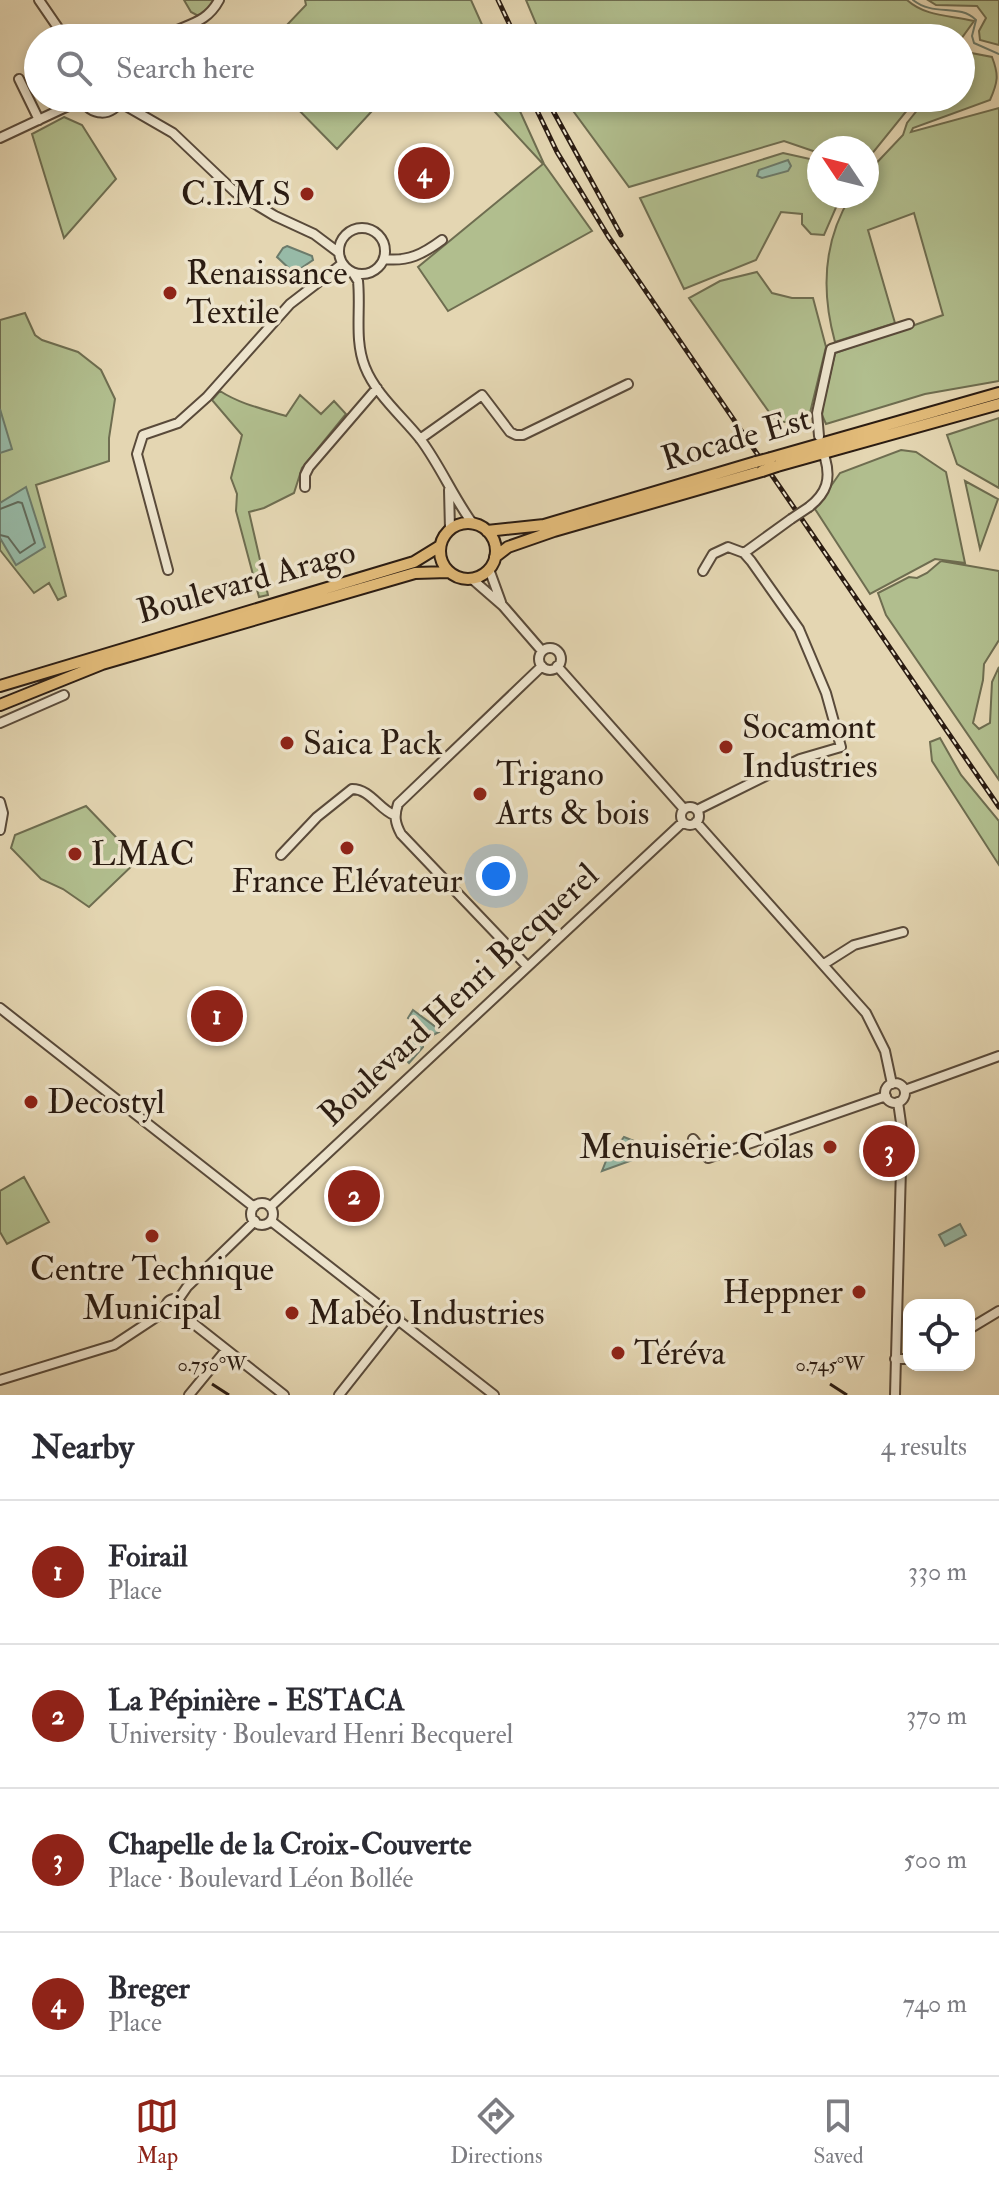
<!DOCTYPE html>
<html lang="en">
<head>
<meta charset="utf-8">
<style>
	:root { --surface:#fff; --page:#f2f2f3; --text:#2b2b33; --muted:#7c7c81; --line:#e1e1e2; --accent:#8f2418 }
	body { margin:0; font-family:"IM FELL Double Pica",serif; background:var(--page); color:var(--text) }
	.controls { position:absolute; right:24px; bottom:24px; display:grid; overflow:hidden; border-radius:16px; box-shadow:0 4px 12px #0003 }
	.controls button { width:72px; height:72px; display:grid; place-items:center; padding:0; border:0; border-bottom:2px solid var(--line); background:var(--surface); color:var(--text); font:40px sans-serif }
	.compass { position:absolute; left:807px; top:136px; width:72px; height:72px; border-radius:50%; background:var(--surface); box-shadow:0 4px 12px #0003; rotate:305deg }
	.you { position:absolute; left:496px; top:876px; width:28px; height:28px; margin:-20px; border:6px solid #fff; border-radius:50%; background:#1a73e8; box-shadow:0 0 0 12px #1a73e833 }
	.badge { display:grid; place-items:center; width:52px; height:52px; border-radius:50%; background:var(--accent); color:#fff; font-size:26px; font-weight:700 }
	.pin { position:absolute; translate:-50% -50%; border:4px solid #fff; box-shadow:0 2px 8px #0006 }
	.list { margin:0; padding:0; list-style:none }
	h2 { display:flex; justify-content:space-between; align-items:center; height:104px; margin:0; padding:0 32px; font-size:34px }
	h2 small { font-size:26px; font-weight:400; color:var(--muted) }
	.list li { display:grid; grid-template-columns:52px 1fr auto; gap:24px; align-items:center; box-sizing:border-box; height:144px; padding:0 32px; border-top:2px solid var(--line) }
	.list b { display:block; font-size:30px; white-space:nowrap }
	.list p { margin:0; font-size:26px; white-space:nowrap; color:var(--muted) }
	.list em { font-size:26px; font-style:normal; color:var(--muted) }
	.icon { flex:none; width:44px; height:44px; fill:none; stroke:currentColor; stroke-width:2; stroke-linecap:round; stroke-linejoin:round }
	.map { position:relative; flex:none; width:999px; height:1395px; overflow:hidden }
	.search { position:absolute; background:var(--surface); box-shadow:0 4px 12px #0003; left:24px; right:24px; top:24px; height:88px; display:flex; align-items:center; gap:20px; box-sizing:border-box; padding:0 28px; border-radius:44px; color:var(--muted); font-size:30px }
	.sheet { height:680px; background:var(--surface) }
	nav { display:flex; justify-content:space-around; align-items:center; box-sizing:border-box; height:112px; border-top:2px solid var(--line); background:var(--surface); font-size:22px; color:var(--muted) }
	nav a { display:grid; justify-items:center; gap:4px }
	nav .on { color:var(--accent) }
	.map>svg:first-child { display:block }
</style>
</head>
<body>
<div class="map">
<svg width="999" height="1395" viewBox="0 0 999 1395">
	<rect width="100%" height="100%" fill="#e4d6b2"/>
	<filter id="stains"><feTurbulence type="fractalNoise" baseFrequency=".0025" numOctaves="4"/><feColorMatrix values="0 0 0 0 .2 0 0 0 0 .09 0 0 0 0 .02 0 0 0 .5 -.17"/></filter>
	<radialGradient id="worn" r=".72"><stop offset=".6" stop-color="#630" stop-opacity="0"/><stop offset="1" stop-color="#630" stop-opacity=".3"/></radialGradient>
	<path fill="#b1be8e" stroke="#6e6d50" stroke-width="2" d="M184,0h31l-11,19 -13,-7z
		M305,0h166l17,38h-206l3,-11 21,-22z
		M526,0h381c19,17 43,15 67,21l-13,18 -419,-1z
		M928,0h71v45l-19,-5 -1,-9 7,-13 -9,-12 -41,-1z
		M966,52l26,5c7,18 6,25 -2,43l-77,28 -2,4 88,-24v273l-74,13 -99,30 -4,-9 1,-9 12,-53 108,-38 -29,-102 -46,17 27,93 -60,19c-14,-51 -12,-101 16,-146h16v-23l36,-38 4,-12 20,-25h34v-40z
		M287,98h97l-47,51z
		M482,98h32l30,66 48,67 -144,80 -30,-44 125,-103z
		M567,98h350l-50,62v-12h-48v5l-35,-12 -155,46 -58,-79z
		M64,117l18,8 34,54 -52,59 -32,-104z
		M783,153l36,8v35h22l-17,39 -13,-1 -9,-10v-10l-21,-2 -25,48 -72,29 -44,-91z
		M757,272l15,21 20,5h21l13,49 -17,70 -14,5h-19l-87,-124 31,-17z
		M25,313l10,22 7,5 36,12 23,18 14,29 -6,39v23l-73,24 30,111 -8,4 -9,-17 -15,10 -34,-43v-230z
		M220,391c20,13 43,18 66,25l14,-21 21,19 13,-13 12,13 -44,54 -8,25 -30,15 -15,4 19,83 -9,2 -23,-86 1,-17 -6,-16 11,-43 -30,-35z
		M999,418v70l-42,-24 -10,-29z
		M901,450l15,2 30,20 19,91 -30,-4 -65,35 -55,-85 25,-36z
		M965,481l33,18 -18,50z
		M941,561l58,10v69l-15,24 -1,16 -10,43 6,6 11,-6 2,-41 7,-15v113l-113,-165 -8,-22 31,-16 8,1 10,-5z
		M940,738l21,37 38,46v44l-67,-104 -2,-19z
		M86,806l52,54 -49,47 -26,-18 -22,-10 -30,-31 4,-13z
		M24,1177l25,45 -42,22 -7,-12v-41z"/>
	<path fill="#97baa7" stroke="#6c7b6b" stroke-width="2" d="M788,160l3,6 -3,5 -26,7 -5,-2 2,-6z
		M287,246l25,10 1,4 -19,13 -17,-16 6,-9z
		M0,409l12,40 -12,4z
		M26,487l19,60 -29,18 -16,-27v-35z
		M413,1010l24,18 2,4 -8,4 -23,-18z
		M411,1036l12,8v3l-14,16 -13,-13z
		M624,1137l30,12 1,3 -53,19 4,-10z
		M960,1224l6,11 -21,11 -6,-11z"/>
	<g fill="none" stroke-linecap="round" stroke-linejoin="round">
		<path stroke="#616b5c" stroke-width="2" d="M0,509l18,-7 4,1 13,40 -15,10 -12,-16 -8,-2"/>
		<path stroke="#6c7b6b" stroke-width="2" d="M913,0c21,17 46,3 63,20l-4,16 2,7 25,11"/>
		<defs>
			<path id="minor" d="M39,0l26,38
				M162,38c23,-15 43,-12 57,-38
				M19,79l20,41
				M81,98c9,19 32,20 41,0
				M121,103l52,30 62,59 40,24 39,18 24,18
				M0,138l81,-38
				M339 251a23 23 0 1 1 46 0a23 23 0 1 1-46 0Z
				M384,259c24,3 39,-5 58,-19
				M353,273l5,8c3,28 -4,59 7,86 11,28 38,50 56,73 20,27 32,57 52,84
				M819,436l-2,-23 14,-64 78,-25
				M420,439l62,-44 28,37 6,3h7l105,-51
				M305,487v-12l4,-8 68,-79
				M449,490l1,39
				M809,507c18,-14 22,-28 16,-49
				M744,553l47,-34
				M489,569l12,33
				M168,570l-31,-116 6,-19 35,-12 29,-26 83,-93 52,-40
				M472,579l31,27 39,45
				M539 659a11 11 0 1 1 22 0a11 11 0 1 1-22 0Z
				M557,666l127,143
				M0,723l64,-28
				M0,802l3,11 -3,17
				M681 816a9 9 0 1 1 18 0a9 9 0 1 1-18 0Z
				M697,810l103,-51 41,-12 -15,-54 -27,-64 -48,-68 -7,-8 -16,-6 -15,7 -10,17
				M696,822l170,191 19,38 7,33
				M281,855l36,-38 35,-28c18,0 27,20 42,26
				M824,964l30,-19 49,-13
				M527,966l-126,-132c-6,-11 -7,-18 -3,-30l144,-138
				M0,1008l254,199
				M885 1093a10 10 0 1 1 20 0a10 10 0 1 1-20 0Z
				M905,1090l94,-34
				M693,1139l15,19 178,-62
				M251 1214a11 11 0 1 1 22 0a11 11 0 1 1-22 0Z
				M270,1207l413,-385
				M271,1221l223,174
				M166 1307a8 8 0 1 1 16 0a8 8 0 1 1-16 0Z
				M178,1300l9,-13 68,-66
				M180,1313l104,82
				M969,1329l30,-18
				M895,1359h14
				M0,1380l114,-35 53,-35
				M189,1395l37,-45
				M339,1395l60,-76
				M895,1395l7,-265 -4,-28"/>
			<path id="major" d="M771,458l228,-65
				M777,466l222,-62
				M440 551a28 28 0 1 1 56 0a28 28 0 1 1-56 0Z
				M487,531l57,-6 212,-63
				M495,557l13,-10 46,-16 208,-60
				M0,686l414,-124 26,-16
				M0,705l102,-41 313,-91 33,-1"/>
		</defs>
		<use href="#minor" stroke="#594a3a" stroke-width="12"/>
		<use href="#major" stroke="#2b1c12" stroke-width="14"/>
		<use href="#minor" stroke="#ede4cd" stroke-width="8"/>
		<use href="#major" stroke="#e2bb79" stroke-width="10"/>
		<defs>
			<path id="rail" d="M498,0l18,38
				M531,98l26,54 51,84 391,571
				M546,98l75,137"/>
		</defs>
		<use href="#rail" stroke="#2b1c12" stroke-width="5"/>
		<use href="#rail" stroke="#ede4cd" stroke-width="2" stroke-dasharray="6" stroke-linecap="butt"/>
		<defs>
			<path id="minor-bridge" d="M791,519l18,-12"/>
			<path id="major-bridge" d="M756,462l15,-4
				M762,471l15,-5"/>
		</defs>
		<use href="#minor-bridge" stroke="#594a3a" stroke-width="12" stroke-linecap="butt"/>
		<use href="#major-bridge" stroke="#2b1c12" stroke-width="14" stroke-linecap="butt"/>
		<use href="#minor-bridge" stroke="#ede4cd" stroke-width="8"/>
		<use href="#major-bridge" stroke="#e2bb79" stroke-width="10"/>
	</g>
	<path fill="none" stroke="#2b1c12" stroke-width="3" d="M212,1384l17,11M830,1384l17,11"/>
	<g fill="#8f2418" stroke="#ede4cd" stroke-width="3">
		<circle cx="307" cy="194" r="8"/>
		<circle cx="170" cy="293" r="8"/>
		<circle cx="287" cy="743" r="8"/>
		<circle cx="726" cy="747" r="8"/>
		<circle cx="480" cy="794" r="8"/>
		<circle cx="347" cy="848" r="8"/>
		<circle cx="75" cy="854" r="8"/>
		<circle cx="31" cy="1102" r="8"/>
		<circle cx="830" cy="1147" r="8"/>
		<circle cx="152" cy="1236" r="8"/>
		<circle cx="859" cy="1292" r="8"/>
		<circle cx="292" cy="1313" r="8"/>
		<circle cx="618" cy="1353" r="8"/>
	</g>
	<g text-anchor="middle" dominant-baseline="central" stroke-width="7" stroke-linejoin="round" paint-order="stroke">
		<g font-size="34" fill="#2b1c12" stroke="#ede4cd" text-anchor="start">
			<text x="291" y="194" text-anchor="end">C.I.M.S</text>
			<text x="186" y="273">Renaissance<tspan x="186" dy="39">Textile</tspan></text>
			<text x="742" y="727">Socamont<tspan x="742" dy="39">Industries</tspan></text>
			<text x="303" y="743">Saica Pack</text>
			<text x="496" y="774">Trigano<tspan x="496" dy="39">Arts &amp; bois</tspan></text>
			<text x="91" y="854">LMAC</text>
			<text x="347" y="881" text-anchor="middle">France Elévateur</text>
			<text x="47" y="1102">Decostyl</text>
			<text x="814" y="1147" text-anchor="end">Menuiserie Colas</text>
			<text x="152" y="1269" text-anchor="middle">Centre Technique<tspan x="152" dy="39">Municipal</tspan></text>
			<text x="843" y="1292" text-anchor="end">Heppner</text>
			<text x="308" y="1313">Mabéo Industries</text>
			<text x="634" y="1353">Téréva</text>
		</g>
		<g font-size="34" fill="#2b1c12" stroke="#ede4cd">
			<text transform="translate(736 439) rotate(-16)">Rocade Est</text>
			<text transform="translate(246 582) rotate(-16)">Boulevard Arago</text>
			<text transform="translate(459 995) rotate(-43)">Boulevard Henri Becquerel</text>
		</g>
	</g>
	<g font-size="20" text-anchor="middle" fill="#2b1c12" stroke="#ede4cd" stroke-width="7" stroke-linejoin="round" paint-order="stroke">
		<text x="212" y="1371">0.750°W</text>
		<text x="830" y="1371">0.745°W</text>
	</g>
	<rect width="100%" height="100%" filter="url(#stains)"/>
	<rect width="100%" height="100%" fill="url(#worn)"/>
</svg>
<div class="controls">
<button><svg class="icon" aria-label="locate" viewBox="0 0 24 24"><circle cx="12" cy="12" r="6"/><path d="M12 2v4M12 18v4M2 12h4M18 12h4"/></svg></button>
</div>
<svg class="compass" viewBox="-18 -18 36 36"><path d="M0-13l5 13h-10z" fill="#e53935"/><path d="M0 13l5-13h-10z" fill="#7c7c81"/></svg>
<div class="you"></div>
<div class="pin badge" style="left:217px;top:1016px">1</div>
<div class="pin badge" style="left:354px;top:1196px">2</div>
<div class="pin badge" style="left:889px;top:1151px">3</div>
<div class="pin badge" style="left:424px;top:173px">4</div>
<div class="search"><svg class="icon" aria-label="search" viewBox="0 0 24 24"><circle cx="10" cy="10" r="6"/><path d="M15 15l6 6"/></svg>Search here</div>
</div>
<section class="sheet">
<h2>Nearby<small>4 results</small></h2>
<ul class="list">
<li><span class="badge">1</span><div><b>Foirail</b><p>Place</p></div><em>330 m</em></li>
<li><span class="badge">2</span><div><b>La Pépinière - ESTACA</b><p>University · Boulevard Henri Becquerel</p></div><em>370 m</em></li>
<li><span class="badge">3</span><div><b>Chapelle de la Croix-Couverte</b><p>Place · Boulevard Léon Bollée</p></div><em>500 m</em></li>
<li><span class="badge">4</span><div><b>Breger</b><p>Place</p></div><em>740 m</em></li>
</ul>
</section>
<nav>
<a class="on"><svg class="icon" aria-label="map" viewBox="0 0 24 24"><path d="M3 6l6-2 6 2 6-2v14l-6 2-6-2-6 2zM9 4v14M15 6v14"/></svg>Map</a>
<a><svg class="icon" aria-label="directions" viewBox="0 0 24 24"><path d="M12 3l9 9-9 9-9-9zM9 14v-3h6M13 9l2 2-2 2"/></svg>Directions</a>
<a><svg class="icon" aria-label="saved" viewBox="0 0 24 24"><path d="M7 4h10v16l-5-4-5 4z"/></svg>Saved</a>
</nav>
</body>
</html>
